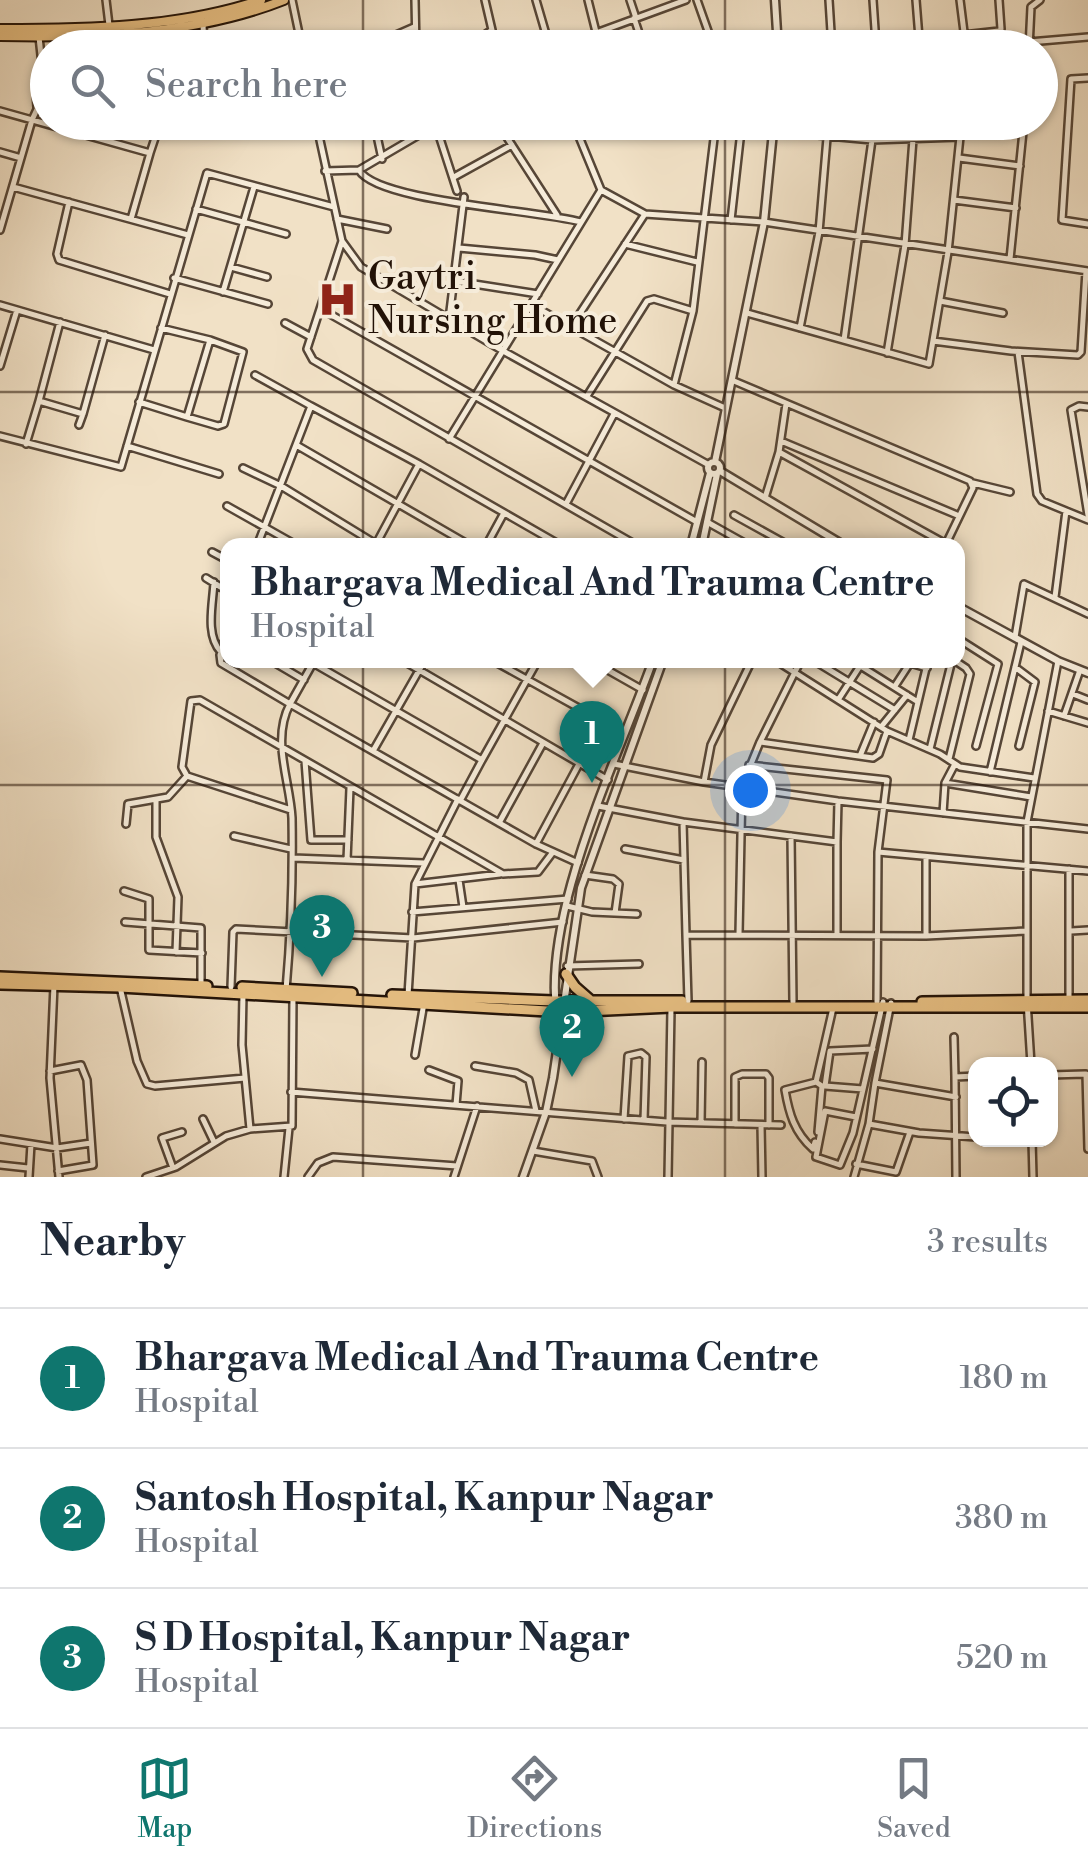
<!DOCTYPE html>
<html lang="en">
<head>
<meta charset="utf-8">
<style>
	:root { --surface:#fff; --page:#f2f2f3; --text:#1f2937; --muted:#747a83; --line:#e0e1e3; --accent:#0f766e }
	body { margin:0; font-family:"Libre Bodoni",serif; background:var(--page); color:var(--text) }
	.controls { position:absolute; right:30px; bottom:30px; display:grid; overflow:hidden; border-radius:20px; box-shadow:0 2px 8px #0004 }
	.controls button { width:90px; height:90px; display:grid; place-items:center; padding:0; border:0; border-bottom:2px solid var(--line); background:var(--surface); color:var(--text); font:50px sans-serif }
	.you { position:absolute; left:750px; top:790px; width:35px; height:35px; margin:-25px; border:8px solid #fff; border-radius:50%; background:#1a73e8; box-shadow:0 0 0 15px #1a73e833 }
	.badge { display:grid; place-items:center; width:65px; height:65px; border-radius:50%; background:var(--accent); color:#fff; font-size:32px; font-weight:700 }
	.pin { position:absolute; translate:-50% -82px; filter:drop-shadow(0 2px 5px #0008) }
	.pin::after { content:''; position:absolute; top:52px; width:35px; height:30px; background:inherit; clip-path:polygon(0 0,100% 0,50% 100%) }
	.popup { position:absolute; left:220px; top:538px; width:745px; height:130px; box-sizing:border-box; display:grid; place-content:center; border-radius:20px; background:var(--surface); filter:drop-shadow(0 2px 8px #0005); font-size:32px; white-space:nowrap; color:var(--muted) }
	.popup b { font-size:38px; color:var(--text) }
	.popup::after { content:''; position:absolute; left:50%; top:100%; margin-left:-20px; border:20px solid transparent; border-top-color:var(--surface) }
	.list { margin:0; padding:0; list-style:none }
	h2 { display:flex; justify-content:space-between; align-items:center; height:130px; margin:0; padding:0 40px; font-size:42px }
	h2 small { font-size:32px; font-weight:400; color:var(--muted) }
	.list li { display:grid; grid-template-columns:65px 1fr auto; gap:30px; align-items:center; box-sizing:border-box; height:140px; padding:0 40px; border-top:2px solid var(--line) }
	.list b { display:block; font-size:38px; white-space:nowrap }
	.list p { margin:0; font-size:32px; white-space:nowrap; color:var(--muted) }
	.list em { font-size:32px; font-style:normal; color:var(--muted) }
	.icon { flex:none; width:55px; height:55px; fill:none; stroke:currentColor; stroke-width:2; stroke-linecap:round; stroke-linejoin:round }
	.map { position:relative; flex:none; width:1088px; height:1177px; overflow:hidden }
	.search { position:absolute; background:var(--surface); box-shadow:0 2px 8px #0004; left:30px; right:30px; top:30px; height:110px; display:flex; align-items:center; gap:25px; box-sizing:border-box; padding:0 35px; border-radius:55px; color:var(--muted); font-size:38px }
	.sheet { height:550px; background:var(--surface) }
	nav { display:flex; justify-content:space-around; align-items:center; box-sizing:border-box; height:140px; border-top:2px solid var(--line); background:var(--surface); font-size:28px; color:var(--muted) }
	nav a { display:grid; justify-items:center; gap:5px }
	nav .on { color:var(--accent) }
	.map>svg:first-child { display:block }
</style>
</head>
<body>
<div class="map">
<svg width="1088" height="1177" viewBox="0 0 1088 1177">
	<rect width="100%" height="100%" fill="#f1e1c6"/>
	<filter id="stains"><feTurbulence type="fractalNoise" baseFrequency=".002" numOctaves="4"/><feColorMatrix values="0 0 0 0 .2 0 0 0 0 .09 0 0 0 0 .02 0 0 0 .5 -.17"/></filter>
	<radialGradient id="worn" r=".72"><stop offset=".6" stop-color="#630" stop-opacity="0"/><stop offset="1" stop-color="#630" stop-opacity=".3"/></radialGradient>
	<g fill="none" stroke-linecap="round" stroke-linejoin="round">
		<defs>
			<path id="minor" d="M106,0l3,25
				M292,0l10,48
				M415,0l1,48
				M536,0l14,48
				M588,0l12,48
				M630,0l6,18
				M697,0l17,48
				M829,0l3,48
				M873,0l3,44
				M916,0l3,38
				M960,0l4,32
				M634,18l10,30
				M203,24l1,24
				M1029,42l59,-5
				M366,48l48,-21
				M465,48l27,-18 -7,-30
				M555,48l131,-48
				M847,48l152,-17 2,-2 -2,-29
				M1029,48l2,-41 9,-7
				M1088,78l-17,1 -9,141 26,4
				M37,108l-1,-17 6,-6
				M0,111l150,42 -19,66
				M206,122h6
				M316,122l26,119 19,26 144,85 204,113
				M374,122l8,37
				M497,122l60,93
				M573,122l28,68 44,24 119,8 324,49
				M435,123l22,68
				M0,152l21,6
				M150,153l7,-21
				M959,158l61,8
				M359,170c18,32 180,40 222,52
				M325,171l34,-1 82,-48
				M454,177l58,-32
				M13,187l175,48
				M954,200l62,8
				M69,202l-12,52 2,6 111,34
				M196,209l90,25
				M337,219l50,10
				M731,220l11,-98
				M0,230l32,-110 13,-28 -6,-55
				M342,241l-35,108 6,11 325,186
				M625,244l72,18
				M459,248l76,7 23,5
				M1010,259l14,-137
				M231,267l36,10
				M174,278l94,26
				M455,281l83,13
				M223,292l31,-105
				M940,301l63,12
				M0,305l154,45
				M532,305l142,80 51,23
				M321,309l376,213
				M747,313l182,51 19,-112 12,-115 -88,3 -98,-9
				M449,319l15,-122
				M285,323l26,14
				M571,327l74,-113
				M800,328l19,-96 8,-94
				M844,340l28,-200
				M933,341l78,10 67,4 3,-3 5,-81
				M1018,352l19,142 5,7 46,19
				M887,353l18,-108 8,-106
				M0,366l17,-56
				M255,375l56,31
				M734,381l236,100 3,7 -28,58
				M674,385l19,-74 23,-189
				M587,396l60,-95 7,-2 39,12
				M39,401l21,-79
				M139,402l48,15 23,-77 -49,-12
				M1088,407l-9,-1 -8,4 17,105
				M187,417l31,9 6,-2 19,-72 -33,-12
				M79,425l4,-11
				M0,436l121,31 86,-294 127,34
				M449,439l152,-249
				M781,441l176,74
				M26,444l13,-43 44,13 22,-79
				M127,446l92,28
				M298,446l173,100
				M779,452l167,92
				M243,468l38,18 95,58
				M973,483l37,9
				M765,498l14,-46 7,-48
				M566,504l48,-90
				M227,506l71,40
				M734,515l56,31
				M707,522l43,24
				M257,546l54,-140 108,58
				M375,546l44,-82 143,82
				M486,546l18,-33
				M212,552l15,8
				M206,578l21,13
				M214,582c-1,22 -9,53 7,70
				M1055,597l11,-86
				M227,633l-7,22 1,8 69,41c-19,36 0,76 2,114 1,58 -1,115 -6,172
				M1015,637l9,-53 64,30
				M957,638l41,26 -22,82
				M270,660l34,20
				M402,660l206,120
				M492,660l132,73
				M590,660l53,30
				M775,660l112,71 53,23 20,13 74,11
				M813,660l82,50
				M851,660l67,42
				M313,663l-23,41 246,140 42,19
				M313,663l169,97 56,-100
				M1015,667l20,15 -16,64
				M895,686l15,-23 17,5
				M1073,694l15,6
				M838,700l22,-34
				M1048,711l40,12
				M1064,716l16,-46
				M881,727l26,-32
				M909,740l19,-80
				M760,742l113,16 6,-4 8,-23
				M930,749l22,-89
				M373,751l52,-91
				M860,756l14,-34
				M949,759l21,-85 -4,-6 -12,-8
				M305,761l6,79h37
				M614,764l90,18 134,19 250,28
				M749,765l138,15 -9,72 -1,150
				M990,772l31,-130
				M704,782l7,-37 41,-85
				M945,783l86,14
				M156,800v37l22,60 -2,55
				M460,801l22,-41
				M598,806l85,16 3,113 240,1 100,-5
				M291,810l-104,-34 -5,-9 9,-66 9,-1 303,174 35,-2 15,-20
				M943,813l2,-30 10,-19
				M683,822l154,20 1,-41
				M499,823l44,-80
				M126,824l2,-20 40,-7 19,-21
				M234,836l57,13
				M791,836l2,166
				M536,844l43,-80
				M625,849l59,11
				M878,852l210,19
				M293,858l131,5
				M926,859v77
				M347,860l3,-72
				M1069,869v132
				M585,875l28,4 6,5 -4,29
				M459,880l4,27
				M415,884l85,-10
				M124,891l25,8v51l53,3
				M567,906l25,6 45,2
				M412,912l156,-13
				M125,922l76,6v57
				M1071,931l17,-1
				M739,934l3,-148 18,-44 41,-82
				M837,934v-92
				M686,935l2,66
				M567,966l72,-2
				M54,985l-4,93 9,99
				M120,987l17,74 10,23 8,2 90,-8
				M231,987l2,-55 3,-3 177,9 150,-16
				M243,994l-1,51 8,84
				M408,995l7,-111 43,-85
				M891,1003l-16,80 81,14
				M954,1037l1,40 21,-1
				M415,1055l9,-52
				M1031,1064l-4,-63v-179l31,-161
				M475,1066l41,7 13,7 7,31
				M429,1070l29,11 -2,24
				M50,1071l31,-6 6,15 6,85 -35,6
				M1086,1074l2,75
				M1050,1075l35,-1
				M955,1077l1,100
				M875,1083l-6,41 50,9 57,4
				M863,1089l-38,-3 5,-35 43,-2
				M291,1092l376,30 114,3
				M856,1117l-31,-6 -9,46 24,8 13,-32 30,-131
				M203,1119l11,23
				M624,1119l4,-63 13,-3 5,4 -2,63
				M701,1123l1,-61
				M735,1124v-47l7,-3h24l3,4v47
				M761,1125l1,52
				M818,1132l4,-46 -6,-4 17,-74
				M0,1139l57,9 34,-5
				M1032,1140l1,37
				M815,1142l-2,7c-19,-17 -24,-36 -28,-59l31,-8
				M533,1151l59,10 6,16
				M856,1164l40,8 14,-40
				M0,1165l28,3
				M173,1168l-11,-30 20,-6
				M29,1177l2,-33
				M146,1177l30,-10 50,-31 24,-7 42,-3 1,-129
				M284,1177l5,-49
				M308,1177l10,-14 15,-6 124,9
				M454,1177l23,-71
				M668,1177l3,-168
				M854,1177l15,-53"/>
			<path id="tertiary" d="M775,0l3,48
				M708 468a6 6 0 1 1 12 0a6 6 0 1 1-12 0Z
				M715,462l49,-240 10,-100
				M720,471l125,75
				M691,546l19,-73
				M702,546l15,-72
				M957,606l101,55 30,12
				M559,1028c-24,-103 59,-269 94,-368
				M523,1177l23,-65 7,-34 28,-190 82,-228"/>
			<path id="primary" d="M0,29c86,0 179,-1 261,-29
				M0,36c94,2 196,-1 284,-36"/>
			<path id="trunk" d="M566,974l9,13 16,14
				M0,977l207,9
				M0,984l120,3 445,25 106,-5h417
				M242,987l110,6
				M392,995l162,6h128
				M922,1002l166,-2"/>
		</defs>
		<use href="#minor" stroke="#564637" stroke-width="10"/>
		<use href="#tertiary" stroke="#564637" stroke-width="11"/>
		<use href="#primary" stroke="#221207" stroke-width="12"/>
		<use href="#trunk" stroke="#221207" stroke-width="14"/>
		<use href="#minor" stroke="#f6ecda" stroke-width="5"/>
		<use href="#tertiary" stroke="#f6ecda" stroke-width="6"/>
		<use href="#primary" stroke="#e8c083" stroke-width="8"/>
		<use href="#trunk" stroke="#e8c083" stroke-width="9"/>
	</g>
	<path fill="none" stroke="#221207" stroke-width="2.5" stroke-opacity="0.55" d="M363,0v48M725,0v48M363,122v1055M725,122v1055M0,392h1088M0,785h1088"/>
	<defs>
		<symbol id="hospital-bare" viewBox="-9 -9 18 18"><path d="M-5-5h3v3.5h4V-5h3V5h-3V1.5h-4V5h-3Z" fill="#8f2418" stroke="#f6ecda" stroke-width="2.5" paint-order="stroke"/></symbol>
	</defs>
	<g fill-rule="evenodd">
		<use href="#hospital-bare" x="310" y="272" width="55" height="55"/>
	</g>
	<g text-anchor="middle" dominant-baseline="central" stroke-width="8" stroke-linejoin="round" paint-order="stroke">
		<g font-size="38" fill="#221207" stroke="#f6ecda" text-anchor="start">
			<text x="368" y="277">Gaytri<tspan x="368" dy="44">Nursing Home</tspan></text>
		</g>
	</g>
	<rect width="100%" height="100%" filter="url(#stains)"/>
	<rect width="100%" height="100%" fill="url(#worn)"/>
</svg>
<div class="controls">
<button><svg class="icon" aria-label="locate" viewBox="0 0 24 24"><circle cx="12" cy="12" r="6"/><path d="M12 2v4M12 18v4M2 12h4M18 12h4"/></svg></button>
</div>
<div class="you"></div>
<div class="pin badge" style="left:592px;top:783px">1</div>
<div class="popup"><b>Bhargava Medical And Trauma Centre</b>Hospital</div>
<div class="pin badge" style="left:572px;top:1077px">2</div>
<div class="pin badge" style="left:322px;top:977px">3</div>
<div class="search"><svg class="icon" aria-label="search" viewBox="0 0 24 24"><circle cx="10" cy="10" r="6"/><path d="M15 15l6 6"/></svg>Search here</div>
</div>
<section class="sheet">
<h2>Nearby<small>3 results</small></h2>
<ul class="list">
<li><span class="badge">1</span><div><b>Bhargava Medical And Trauma Centre</b><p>Hospital</p></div><em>180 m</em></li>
<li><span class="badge">2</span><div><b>Santosh Hospital, Kanpur Nagar</b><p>Hospital</p></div><em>380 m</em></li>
<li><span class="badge">3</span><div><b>S D Hospital, Kanpur Nagar</b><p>Hospital</p></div><em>520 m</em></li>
</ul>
</section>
<nav>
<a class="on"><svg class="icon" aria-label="map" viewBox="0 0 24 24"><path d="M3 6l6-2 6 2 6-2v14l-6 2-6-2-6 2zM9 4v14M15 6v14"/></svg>Map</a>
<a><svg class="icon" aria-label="directions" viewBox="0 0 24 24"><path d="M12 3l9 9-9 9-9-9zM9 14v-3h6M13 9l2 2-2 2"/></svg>Directions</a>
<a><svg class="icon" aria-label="saved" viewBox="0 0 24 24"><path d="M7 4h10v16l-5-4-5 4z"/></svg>Saved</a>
</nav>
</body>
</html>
